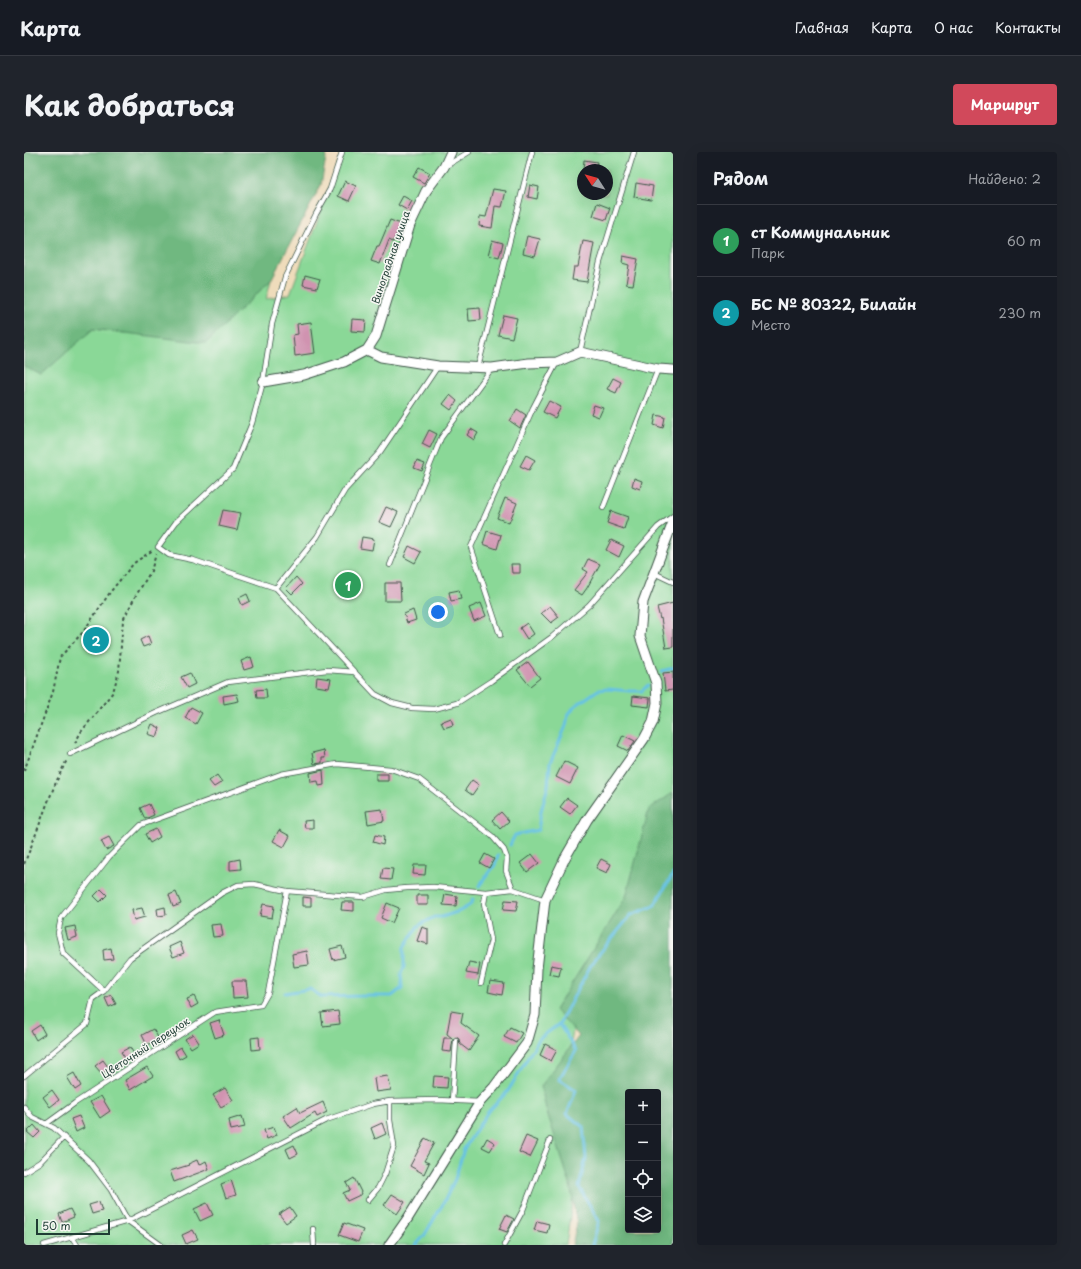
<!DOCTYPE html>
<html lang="ru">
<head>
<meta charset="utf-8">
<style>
	:root { --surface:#171b24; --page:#20242c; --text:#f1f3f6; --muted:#9ea1a6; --line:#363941; --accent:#d1495b }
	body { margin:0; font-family:"Playpen Sans",sans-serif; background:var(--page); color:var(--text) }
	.controls { position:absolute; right:12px; bottom:12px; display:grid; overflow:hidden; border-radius:4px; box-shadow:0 4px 16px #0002 }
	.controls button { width:36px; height:36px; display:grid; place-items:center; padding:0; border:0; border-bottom:1px solid var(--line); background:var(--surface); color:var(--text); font:20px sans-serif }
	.compass { position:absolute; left:553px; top:12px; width:36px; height:36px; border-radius:50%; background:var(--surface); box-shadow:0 4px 16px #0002; rotate:306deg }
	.scale { position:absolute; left:12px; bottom:10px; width:74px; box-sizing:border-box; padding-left:4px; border:2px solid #1f3d34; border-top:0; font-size:11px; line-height:14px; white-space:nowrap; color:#1f3d34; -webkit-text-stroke:3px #f6f6f2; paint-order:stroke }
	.you { position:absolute; left:414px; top:460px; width:14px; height:14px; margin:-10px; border:3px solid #fff; border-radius:50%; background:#1a73e8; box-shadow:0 0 0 6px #1a73e833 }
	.badge { display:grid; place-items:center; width:26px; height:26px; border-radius:50%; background:var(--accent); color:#fff; font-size:13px; font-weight:700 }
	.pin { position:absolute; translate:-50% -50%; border:2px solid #fff; box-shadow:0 1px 4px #0006 }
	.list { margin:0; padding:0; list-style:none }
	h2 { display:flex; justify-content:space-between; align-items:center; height:52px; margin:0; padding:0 16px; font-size:17px }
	h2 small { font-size:13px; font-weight:400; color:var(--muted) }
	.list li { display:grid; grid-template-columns:26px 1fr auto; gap:12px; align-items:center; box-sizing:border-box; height:72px; padding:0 16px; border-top:1px solid var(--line) }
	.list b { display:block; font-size:15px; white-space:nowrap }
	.list p { margin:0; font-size:13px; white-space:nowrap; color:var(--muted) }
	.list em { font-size:13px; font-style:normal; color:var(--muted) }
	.icon { flex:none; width:22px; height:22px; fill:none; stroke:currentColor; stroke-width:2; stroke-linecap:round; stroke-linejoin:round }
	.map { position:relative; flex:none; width:649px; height:1093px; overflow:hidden; border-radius:4px }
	header { display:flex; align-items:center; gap:24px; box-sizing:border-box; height:56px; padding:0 20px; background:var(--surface); border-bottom:1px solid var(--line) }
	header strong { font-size:19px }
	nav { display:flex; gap:22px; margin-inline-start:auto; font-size:14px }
	.intro { display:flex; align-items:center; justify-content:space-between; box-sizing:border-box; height:96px; padding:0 24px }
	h1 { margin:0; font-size:28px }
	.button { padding:10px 18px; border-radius:4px; background:var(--accent); color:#fff; font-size:14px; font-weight:700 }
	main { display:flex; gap:24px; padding:0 24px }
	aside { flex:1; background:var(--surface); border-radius:4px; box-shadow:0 4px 16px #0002 }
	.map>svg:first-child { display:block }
</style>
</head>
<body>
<header>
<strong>Карта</strong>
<nav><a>Главная</a><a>Карта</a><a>О нас</a><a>Контакты</a></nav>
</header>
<div class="intro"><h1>Как добраться</h1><a class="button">Маршрут</a></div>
<main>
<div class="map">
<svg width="649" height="1093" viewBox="0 0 649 1093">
	<rect width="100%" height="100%" fill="#f6f6f2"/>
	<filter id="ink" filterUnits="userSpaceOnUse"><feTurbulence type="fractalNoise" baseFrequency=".025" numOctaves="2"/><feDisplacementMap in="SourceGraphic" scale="8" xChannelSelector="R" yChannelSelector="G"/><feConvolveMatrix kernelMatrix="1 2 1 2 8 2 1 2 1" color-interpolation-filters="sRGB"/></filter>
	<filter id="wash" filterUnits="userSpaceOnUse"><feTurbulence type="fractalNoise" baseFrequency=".012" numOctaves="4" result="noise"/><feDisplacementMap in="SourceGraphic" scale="16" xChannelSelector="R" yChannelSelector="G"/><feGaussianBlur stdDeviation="0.9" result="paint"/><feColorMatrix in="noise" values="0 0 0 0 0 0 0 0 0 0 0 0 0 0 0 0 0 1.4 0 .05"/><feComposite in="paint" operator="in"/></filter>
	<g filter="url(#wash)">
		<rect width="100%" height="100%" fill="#efdcbb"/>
		<path fill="#8ad897" stroke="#548a66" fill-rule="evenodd" d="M319,0h330v679l-89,137 -20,115 16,62 -14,100h-542v-921l69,5 31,4 122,-29 25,-24 -5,19 24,-5zM559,18h24v24h-24z"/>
		<path fill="#6fb880" stroke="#477a5a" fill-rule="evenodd" d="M0,0h303l-6,33 -50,95 -65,63 -113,-14 -52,46 -17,-9z
			M649,641v452h-101l5,-21 -7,-40 -24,-75 -5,-23 38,-50 -24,-26 71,-113 23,-88zM604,940h30v138h-30z"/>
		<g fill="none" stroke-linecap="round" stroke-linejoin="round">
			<path stroke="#66c2e4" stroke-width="3" d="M638,519l11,-3
				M486,693l5,-10 23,-5 3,-19 7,-25 2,-23 16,-37 2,-11 7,-9 23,-16 10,-1 22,2h12l6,-6
				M455,734l16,-21 3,-10
				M261,841l25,-4 12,8 38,-1h32l10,-8 -1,-14 3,-7v-20l14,-21 16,-9h8l18,-6 10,-6 3,-6
				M392,1093l8,-9 19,-32 12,-25 9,-30 23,-36 21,-22 31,-52 20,-15
				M568,1093l7,-24 -20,-34 7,-29 -3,-31 -16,-13 9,-24 -17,-11 17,-28 -17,-27 32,-59 8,-11 32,-39 23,-9 19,-32"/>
		</g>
		<g id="blocks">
			<path fill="#d093b0" d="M560,8l13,2 -2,8h-12z
				M395,15l11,6 -6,10 -11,-6z
				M321,29l11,5 -7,15 -11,-5z
				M612,31l17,3 -2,14 -17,-3z
				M506,33l9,2 -2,12 -9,-2z
				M469,37l13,2 -4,16 -7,-1 -3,22 -13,-2 1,-10 6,1z
				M379,44l9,5 -5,9 -9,-5z
				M573,51l13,5 -4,12 -13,-4z
				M366,68l11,4 -8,18 -4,-2 -9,24 -9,-3 6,-15h2z
				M503,84l13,3 -5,17 -12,-3z
				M468,88l11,3 -4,15 -11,-3z
				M559,89l11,2 -7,39 -15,-2 2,-13h4z
				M599,104l15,3 -5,26 -7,-1 3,-19 -7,-2z
				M281,123l15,4 -3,9 -14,-3z
				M456,156l1,12 -12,1 -1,-12z
				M479,163l14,3 -5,20 -14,-3z
				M328,167l14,1 -1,12 -14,-1z
				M287,170l4,31 -20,3 -2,-21 5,-1 -1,-10z
				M589,226l8,4 -5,11 -9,-4z
				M426,243l7,6 -6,9 -8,-6z
				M525,249l12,6 -6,11 -12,-6z
				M570,253l9,3 -4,9 -8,-3z
				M493,257l9,6 -6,13 -10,-7z
				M632,263l9,2 -2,11 -9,-3z
				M447,277l7,4 -4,7 -7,-5z
				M405,278l8,4 -7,14 -8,-4z
				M502,303l9,5 -6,10 -9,-4z
				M393,309l8,3 -3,7 -8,-3z
				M610,326l8,3 -2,8 -8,-3z
				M481,346l12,5 -8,20 -12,-5z
				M362,355l12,5 -7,15 -12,-5z
				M199,358l18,3 -4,17 -18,-4z
				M587,359l17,6 -4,12 -17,-6z
				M463,379l14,4 -4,14 -14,-5z
				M338,385l12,2 -2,11 -12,-2z
				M587,388l13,6 -5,11 -13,-7z
				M385,394l12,6 -6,11 -11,-6z
				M564,407l12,5 -13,24 -5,7 -8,-5 14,-18 -5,-3z
				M487,412h9v9h-8z
				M272,425l6,7 -10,10 -6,-6z
				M361,431h15l1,18h-16z
				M435,438l2,9 -10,2 -2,-9z
				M223,442l3,7 -8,4 -3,-7z
				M457,451l5,13 -12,5 -5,-13z
				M649,451v44l-7,1 -5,-30 -1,1 -3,-12z
				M526,454l9,11 -8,6 -10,-10z
				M389,458l3,10 -9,3 -3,-9z
				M503,471l7,11 -7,5 -7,-11z
				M124,484l3,8 -8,3 -3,-7z
				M227,505l3,10 -10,3 -3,-9z
				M504,510l12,16 -10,8 -13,-16z
				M649,520v18l-8,1 -2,-18z
				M166,521l5,11 -8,4 -6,-11z
				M293,525l14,2 -2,9 -13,-2z
				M242,537l1,9h-10l-1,-8z
				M213,542l2,7 -15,3 -1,-8z
				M609,544l17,2 -1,9 -17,-2z
				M167,555l11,6 -6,11 -11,-6z
				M427,566l2,7 -9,3 -3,-6z
				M128,572l8,4 -3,9 -9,-3z
				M599,583l12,6 -7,10 -10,-5z
				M300,598l1,8h-3v5l-8,1 -2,-11z
				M540,609l14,7 -8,16 -14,-7z
				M299,618l1,15 -5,1 -1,-5 -7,1 -1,-9z
				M352,622h12v7h-12z
				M193,623l5,7 -8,5 -5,-6z
				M448,628l7,5 -7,10 -7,-5z
				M543,646l10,7 -7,9 -10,-7z
				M125,652l5,11 -9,4 -5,-11z
				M358,657l2,12 -16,3 -2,-13z
				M477,660l8,9 -9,8 -8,-9z
				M289,668v8h-8l-1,-7z
				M132,677l4,8 -10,6 -5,-9z
				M255,678l11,6 -6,11 -11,-6z
				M351,683l9,2 -1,8 -10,-3z
				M85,685l5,9 -8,4 -5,-9z
				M461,702l9,5 -5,9 -9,-5z
				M508,702l7,9 -12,9 -7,-9z
				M216,707l1,10 -11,1v-9z
				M577,707l10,5 -4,9 -11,-5z
				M390,713h12l-1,10 -12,-1z
				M359,716l10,1 -2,11 -10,-1z
				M77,737l6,6 -7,7 -6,-6z
				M152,740l5,12 -8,3 -4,-12z
				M421,742l12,2 -1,10 -13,-1z
				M393,743h11v10h-11z
				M279,745l8,1v8h-8z
				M481,748l13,1 -2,10 -13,-1z
				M318,750h12v9l-13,-1z
				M363,751l12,5 -7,15 -11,-5z
				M239,752l11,2 -2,12 -12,-2z
				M141,755l1,8 -8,1 -1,-7z
				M118,756l3,9 -11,3 -2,-10z
				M197,772l2,12 -10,1 -2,-12z
				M51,774l2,11 -9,3 -3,-12z
				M398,775l6,2v15l-11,-3z
				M156,790l4,11 -11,4 -4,-10z
				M318,794l3,11 -12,3 -3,-11z
				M87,796l2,11 -9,1 -1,-10z
				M283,799l2,14 -15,2 -2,-13z
				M445,810l11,2 -2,11 -12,-2z
				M527,813l10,2 -2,9 -10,-2z
				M208,829h14l2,16 -15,1z
				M466,829l14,2 -2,12 -14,-3z
				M87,843l5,9 -7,3 -4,-9z
				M170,844l4,8 -7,4 -4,-9z
				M314,859l2,13 -17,2 -2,-13z
				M427,859l12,2 -2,10 18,13 -10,15 -9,-7 -1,-5 -3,-2 -3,2 -2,13 -9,-1 2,-13h8l-5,-4z
				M195,868l5,15 -9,3 -5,-15z
				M16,873l5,9 -9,6 -5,-9z
				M486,875l12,6 -6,10 -12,-6z
				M129,877l6,10 -12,6 -5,-10z
				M169,882l6,9 -8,5 -6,-9z
				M235,885l1,12 -8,1 -1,-12z
				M521,892l12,6 -6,11 -11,-6z
				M106,895l5,9 -8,5 -6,-9z
				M157,895l5,8 -7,4 -4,-8z
				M79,908l6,8 -7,6 -7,-8z
				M123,915l6,9 -23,14 -5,-10z
				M50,921l7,13 -6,4 -8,-13z
				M364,924l3,14 -15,2 -2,-14z
				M410,924l14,1 -1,11 -14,-1z
				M201,936l8,12 -12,7 -8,-12z
				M28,938l7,10 -9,7 -7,-10z
				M77,944l9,15 -10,7 -10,-16z
				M299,950l4,10 -10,5 -2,-4 -24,15 -8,-12 14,-9 3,6z
				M55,964l5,12 -8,4 -5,-13z
				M218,964l3,11 -14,3 -2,-10z
				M358,971l4,11 -11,5 -4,-11z
				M10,973l6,7 -6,6 -7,-6z
				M250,975l3,8 -10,4 -3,-9z
				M502,984l12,5 -8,16 -11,-5z
				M401,986l9,5 -10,18 5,2 -5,11 -14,-8z
				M463,986l8,5 -5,8 -8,-4z
				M270,993l4,9 -8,4 -4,-9z
				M173,1008l2,5 7,-4 3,8 -35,13 -4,-11 19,-6 -1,-1z
				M330,1026l8,16 -15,7 -4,-8 7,-3 -4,-7z
				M207,1028l5,15 -10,3 -5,-14z
				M368,1042l13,8 -8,12 -13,-9z
				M75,1050l3,9 -10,3 -3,-9z
				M183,1051l6,12 -13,6 -6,-12z
				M266,1055l6,9 -10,7 -7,-9z
				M46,1057l4,8 -12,5 -3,-8z
				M482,1063l8,4 -7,13 -8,-3z
				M513,1069l12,3 -2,9 -13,-3z
				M320,1071l19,7 -5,12 -19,-7z
				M169,1078l5,9 -12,5 -4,-9z"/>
		</g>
	</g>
	<g filter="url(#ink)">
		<use href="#blocks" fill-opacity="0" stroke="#3e5548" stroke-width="1"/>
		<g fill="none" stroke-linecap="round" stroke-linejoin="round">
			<defs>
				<path id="lane" d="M318,0l-12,37 -14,25 -31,63 -13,47 -9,58 -11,41 -19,46 -57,53 -18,25 11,8 24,5 83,28 99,106 17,9 20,5 22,1 23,-6 34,-22 61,-44 37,-32 69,-78 15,-11
					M422,14l23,-14
					M556,200l20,-90 34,-110
					M454,215l54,-215
					M579,356l55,-139
					M366,413l51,-127 51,-70
					M630,421l19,9
					M252,436l41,-51 28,-47 35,-38 58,-86
					M476,483l-29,-88 62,-139 24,-46
					M46,602l86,-41 72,-31 99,-12 28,2
					M457,831l10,-43 -7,-37 2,-11
					M80,839l-41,-38 -5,-20 3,-15 48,-61 32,-32 140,-51 56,-10 54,5 28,10 73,57 12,14 3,8 -1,13 7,18
					M0,924l63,-52 6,-25 11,-8 26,-33 92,-65 16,-8 16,-1 33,7
					M428,949l4,-60
					M0,955l8,10 22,11 35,33 22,29 17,31 33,24
					M22,972l29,-21 140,-91 46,-7 7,-12 19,-102 76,6 23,-7 21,-2 26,-1 53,5 27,-3 32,11
					M0,1020l16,-10 24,-25
					M344,1048l10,-12 7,-14 9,-28 -4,-26v-19
					M289,1077l1,16
					M48,1085l5,8
					M20,1093l84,-24 198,-101 47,-16 17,-3 48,-1 42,2
					M480,1093l19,-35 27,-70"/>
				<path id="street" d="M343,198l9,-14 34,-111 16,-34 18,-24 7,-15
					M239,230l41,-7 40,-13 23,-12 14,7 57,9 54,2 37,-5 28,-1 23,-10 78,17 15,1
					M365,1093l19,-27 72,-116 14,-15 33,-44 8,-28 2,-46 8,-69 20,-42 22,-38 57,-81 9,-17 4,-19 -1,-20 -16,-47 3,-34 30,-80"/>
			</defs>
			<use href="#lane" stroke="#3e5548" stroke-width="6"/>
			<use href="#street" stroke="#3e5548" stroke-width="11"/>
			<path stroke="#3e5548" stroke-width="2" stroke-dasharray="3 3" stroke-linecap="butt" d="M51,591l6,-11 32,-40 6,-21 4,-51 12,-23 16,-26 5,-17
				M0,619l29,-79 7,-35 23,-25 28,-41 23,-28 19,-13
				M0,712c15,-35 25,-71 43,-104"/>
			<use href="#lane" stroke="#fff" stroke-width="4.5"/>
			<use href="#street" stroke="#fff" stroke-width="9"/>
		</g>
	</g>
	<g text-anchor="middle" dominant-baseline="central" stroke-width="3" stroke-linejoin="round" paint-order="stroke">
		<g font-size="10" fill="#1f3d34" stroke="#f6f6f2">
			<text transform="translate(366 105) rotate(-71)">Виноградная улица</text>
			<text transform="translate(121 895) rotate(-33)">Цветочный переулок</text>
		</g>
	</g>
</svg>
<div class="controls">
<button>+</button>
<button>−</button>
<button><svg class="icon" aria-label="locate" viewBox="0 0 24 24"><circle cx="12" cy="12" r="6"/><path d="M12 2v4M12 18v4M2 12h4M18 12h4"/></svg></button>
<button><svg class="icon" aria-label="layers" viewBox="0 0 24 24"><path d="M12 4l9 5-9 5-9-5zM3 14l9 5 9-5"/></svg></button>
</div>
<svg class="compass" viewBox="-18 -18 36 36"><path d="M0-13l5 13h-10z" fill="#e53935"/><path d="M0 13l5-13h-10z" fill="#9ea1a6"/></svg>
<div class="scale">50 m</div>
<div class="you"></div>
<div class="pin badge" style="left:324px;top:433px;background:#2e9e5b">1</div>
<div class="pin badge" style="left:72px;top:488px;background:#0f9aa8">2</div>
</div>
<aside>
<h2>Рядом<small>Найдено: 2</small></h2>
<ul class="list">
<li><span class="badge" style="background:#2e9e5b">1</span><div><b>ст Коммунальник</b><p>Парк</p></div><em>60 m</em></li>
<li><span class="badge" style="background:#0f9aa8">2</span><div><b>БС № 80322, Билайн</b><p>Место</p></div><em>230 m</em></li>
</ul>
</aside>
</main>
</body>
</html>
